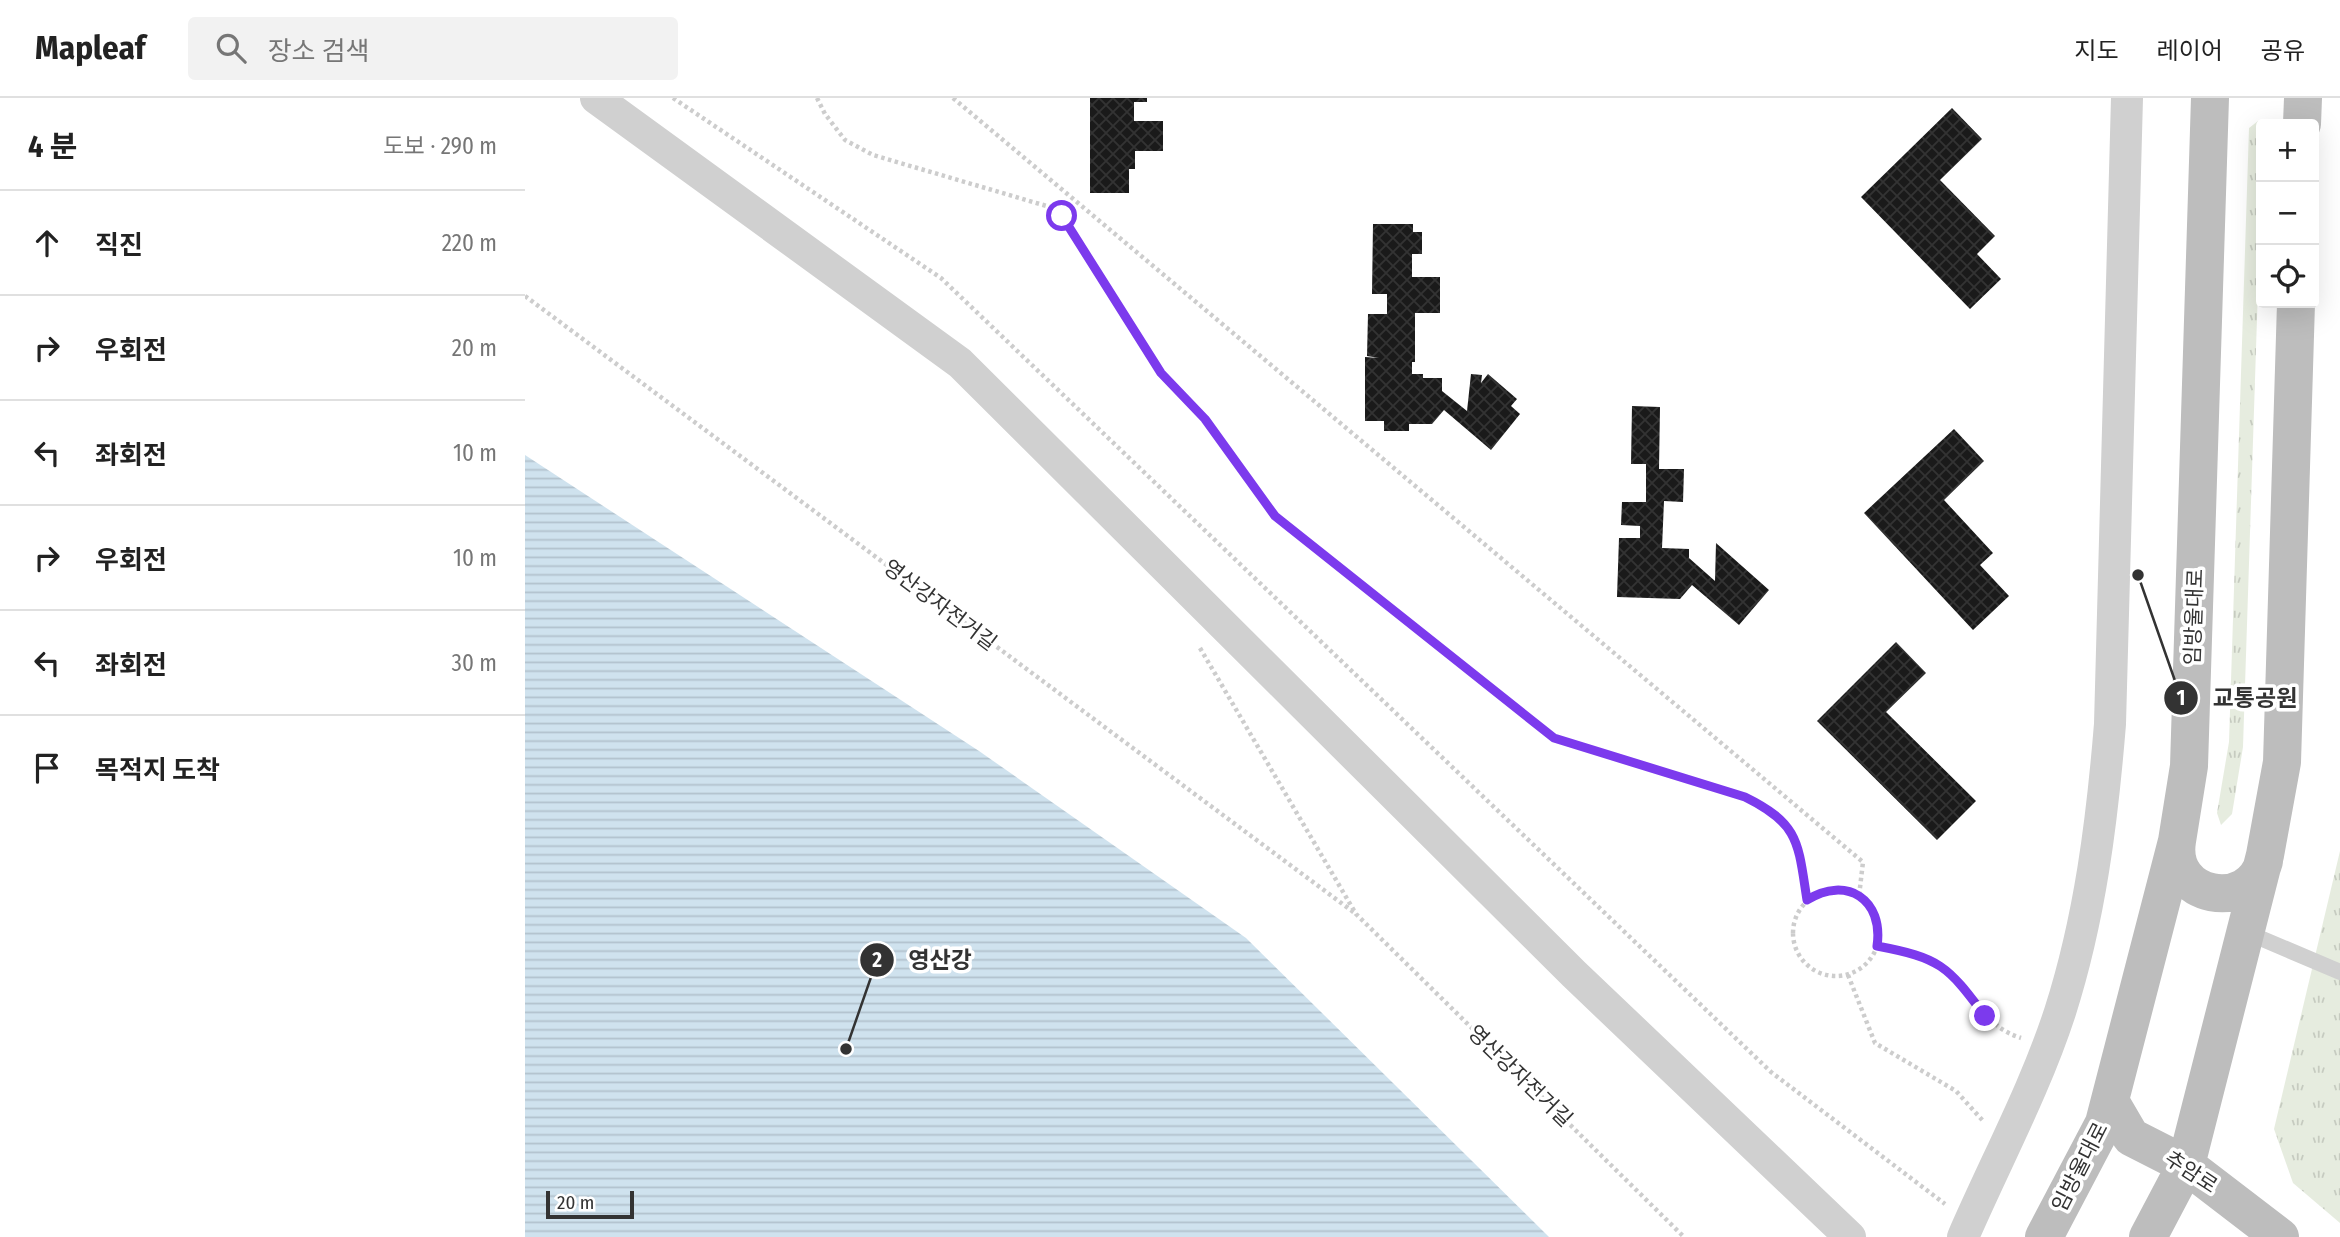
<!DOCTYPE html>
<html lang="ko">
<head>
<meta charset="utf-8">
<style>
	:root { --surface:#fff; --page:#f2f2f2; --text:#222; --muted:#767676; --line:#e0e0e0 }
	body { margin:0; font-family:"Fira Sans Condensed","Noto Sans KR",sans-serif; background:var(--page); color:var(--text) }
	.controls { position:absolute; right:21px; top:21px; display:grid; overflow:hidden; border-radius:7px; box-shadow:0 7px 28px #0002 }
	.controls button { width:63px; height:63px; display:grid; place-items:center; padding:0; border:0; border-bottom:2px solid var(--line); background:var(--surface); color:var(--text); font:35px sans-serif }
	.scale { position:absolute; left:21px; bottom:18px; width:88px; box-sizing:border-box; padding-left:7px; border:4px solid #333; border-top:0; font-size:19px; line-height:24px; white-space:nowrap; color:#333; -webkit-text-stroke:5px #fff; paint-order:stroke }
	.stop { position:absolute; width:21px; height:21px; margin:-16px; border:5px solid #7c3aed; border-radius:50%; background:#fff }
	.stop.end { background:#7c3aed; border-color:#fff; box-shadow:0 2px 7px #0008 }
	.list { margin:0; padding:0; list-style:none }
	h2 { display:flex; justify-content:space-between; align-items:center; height:91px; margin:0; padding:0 28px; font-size:30px }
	h2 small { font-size:23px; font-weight:400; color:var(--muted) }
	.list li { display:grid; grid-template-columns:46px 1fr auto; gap:21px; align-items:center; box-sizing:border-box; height:105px; padding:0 28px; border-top:2px solid var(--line) }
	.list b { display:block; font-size:26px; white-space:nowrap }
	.list em { font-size:23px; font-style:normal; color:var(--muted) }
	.icon { flex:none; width:38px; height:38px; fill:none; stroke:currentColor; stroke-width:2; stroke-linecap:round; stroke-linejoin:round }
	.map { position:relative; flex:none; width:1815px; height:1139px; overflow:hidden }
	header { display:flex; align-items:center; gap:42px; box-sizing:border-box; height:98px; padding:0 35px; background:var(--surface); border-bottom:2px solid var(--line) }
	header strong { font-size:33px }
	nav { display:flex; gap:38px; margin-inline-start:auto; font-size:24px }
	.search { width:490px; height:63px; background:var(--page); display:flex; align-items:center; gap:18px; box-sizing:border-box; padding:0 24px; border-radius:7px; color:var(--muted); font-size:26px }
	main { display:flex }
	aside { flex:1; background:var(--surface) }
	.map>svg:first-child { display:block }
</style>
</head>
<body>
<header>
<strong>Mapleaf</strong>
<div class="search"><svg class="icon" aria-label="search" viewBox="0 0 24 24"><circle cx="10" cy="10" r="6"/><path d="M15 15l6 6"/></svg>장소 검색</div>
<nav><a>지도</a><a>레이어</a><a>공유</a></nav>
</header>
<main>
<aside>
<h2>4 분<small>도보 · 290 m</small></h2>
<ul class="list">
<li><svg class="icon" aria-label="ahead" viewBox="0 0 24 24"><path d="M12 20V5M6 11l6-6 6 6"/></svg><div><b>직진</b></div><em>220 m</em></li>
<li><svg class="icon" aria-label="right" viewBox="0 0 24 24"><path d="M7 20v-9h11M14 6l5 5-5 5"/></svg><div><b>우회전</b></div><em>20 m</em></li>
<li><svg class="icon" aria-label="left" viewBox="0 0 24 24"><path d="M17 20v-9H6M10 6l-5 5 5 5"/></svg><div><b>좌회전</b></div><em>10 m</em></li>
<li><svg class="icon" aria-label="right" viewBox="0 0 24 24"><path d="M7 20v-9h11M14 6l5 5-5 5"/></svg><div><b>우회전</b></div><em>10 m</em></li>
<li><svg class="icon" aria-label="left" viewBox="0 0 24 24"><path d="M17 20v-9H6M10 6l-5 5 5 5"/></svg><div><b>좌회전</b></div><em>30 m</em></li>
<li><svg class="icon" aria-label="arrive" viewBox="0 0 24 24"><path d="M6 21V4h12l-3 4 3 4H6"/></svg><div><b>목적지 도착</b></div></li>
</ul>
</aside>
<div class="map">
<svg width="1815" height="1139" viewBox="0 0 1815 1139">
	<defs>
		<pattern id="grass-tufts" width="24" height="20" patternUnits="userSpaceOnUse" patternTransform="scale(1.75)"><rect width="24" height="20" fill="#e6ecdf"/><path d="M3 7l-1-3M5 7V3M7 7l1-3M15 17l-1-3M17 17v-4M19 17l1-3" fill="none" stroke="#c6cbc0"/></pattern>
		<pattern id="water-rules" width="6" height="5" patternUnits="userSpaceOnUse" patternTransform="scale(1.75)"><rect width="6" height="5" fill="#cfe2ee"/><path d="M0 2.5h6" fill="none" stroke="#b2c2cd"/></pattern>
		<pattern id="building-cross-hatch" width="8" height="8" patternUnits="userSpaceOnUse" patternTransform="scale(1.75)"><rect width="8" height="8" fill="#1a1a1a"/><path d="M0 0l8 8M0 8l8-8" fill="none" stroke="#333"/></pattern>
	</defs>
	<rect width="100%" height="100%" fill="#fff"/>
	<path fill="url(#grass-tufts)" d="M1733,23l3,5v70l-18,551 -11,67 -11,11 -4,-12 12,-71 20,-614z
		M1815,753v372l-47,-40 -19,-54z"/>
	<path fill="url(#water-rules)" d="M0,357l454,296 267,187 303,299h-1024z"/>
	<path fill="url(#building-cross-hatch)" d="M565,0h57v4h-13v19h29v30h-28v18h-6v24h-39z
		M1427,10l30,31 -42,41 55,56 -18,18 24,25 -31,30 -109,-112z
		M848,126h40v8h9v22h-10v23h28v36h-25v49h-3v12h11v4h19v13l25,20 4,-37 11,1 -1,8 7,-9 29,25 -6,7 9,8 -29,36 -47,-40 -12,14h-23v7h-25v-10h-19v-64l14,1 -12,-2 1,-42h19v-20h-15z
		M1107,308l28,1 -1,62h25l-1,33 -19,-1 -2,47 27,1v9l26,23 1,-38 53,47 -30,35 -47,-40 -12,14 -63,-2 2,-59h21v-12l-19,-1 1,-23h24v-38h-15z
		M1429,331l30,32 -40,39 49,53 -13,12 29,31 -36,34 -109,-117z
		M1371,544l30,31 -40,39 90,89 -39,39 -120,-119z"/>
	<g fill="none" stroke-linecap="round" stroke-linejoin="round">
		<path stroke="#cdcdcd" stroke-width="4.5" stroke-dasharray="3.5 3.5" stroke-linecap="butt" d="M148,0l268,180 830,794 174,132
			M292,0l8,16 20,26 28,15 177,52 12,9 99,157 43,46 71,97 279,222 191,59c55,27 53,46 62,103
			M428,0l910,764 -4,34
			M0,198l831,618
			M675,550l156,266 328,323
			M1268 835a43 43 0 1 1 86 0a43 43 0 1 1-86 0Z
			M1352,848c29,5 53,10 76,29 26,22 30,51 68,63
			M1323,877l27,68 81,48 28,31"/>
		<path stroke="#d0d0d0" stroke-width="16" d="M1721,834l94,40"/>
		<path stroke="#d0d0d0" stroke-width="32" d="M71,0l364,265 614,611 276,263
			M1438,1139c32,-74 72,-148 97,-225 30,-94 42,-190 50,-288l17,-626"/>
		<path stroke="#bdbdbd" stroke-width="38" d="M1777,26l1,-26
			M1652,743c-9,58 73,72 87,20
			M1585,1003l21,36 55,28 94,72
			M1519,1139l60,-114 73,-282 12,-75 21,-668
			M1623,1139l38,-72 79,-310 17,-93 14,-459"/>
	</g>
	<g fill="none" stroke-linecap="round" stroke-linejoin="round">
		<path stroke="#7c3aed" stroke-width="9" d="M537,118l99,157 44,46 70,97 279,222 191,59c55,27 53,46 62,103 40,-25 77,0 70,46 63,12 70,19 108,70"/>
	</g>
	<g text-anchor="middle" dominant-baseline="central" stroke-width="7" stroke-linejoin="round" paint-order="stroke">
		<g font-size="21" fill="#333" stroke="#fff">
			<text transform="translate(415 507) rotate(37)">영산강자전거길</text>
			<text transform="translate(1669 519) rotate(-88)">임방울대로</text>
			<text transform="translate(995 978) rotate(44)">영산강자전거길</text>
			<text transform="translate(1555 1069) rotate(-63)">임방울대로</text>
			<text transform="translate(1666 1074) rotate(33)">추암로</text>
		</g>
	</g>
	<path fill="none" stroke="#333" stroke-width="2.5" d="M1613 477L1656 600M321 951L352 862"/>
	<g fill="#333" stroke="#fff" stroke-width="2.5">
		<circle cx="1613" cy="477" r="7"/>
		<circle cx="321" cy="951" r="7"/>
		<circle cx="1656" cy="600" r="18"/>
		<circle cx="352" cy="862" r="18"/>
	</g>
	<g font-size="21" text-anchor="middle" font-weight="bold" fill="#fff">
		<text x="1656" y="607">1</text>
		<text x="352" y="869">2</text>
	</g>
	<g font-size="23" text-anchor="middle" font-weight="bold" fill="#333" stroke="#fff" stroke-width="7" stroke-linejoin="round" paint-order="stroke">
		<text x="1730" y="608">교통공원</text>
		<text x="415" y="870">영산강</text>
	</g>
</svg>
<div class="controls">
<button>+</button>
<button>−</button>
<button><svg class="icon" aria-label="locate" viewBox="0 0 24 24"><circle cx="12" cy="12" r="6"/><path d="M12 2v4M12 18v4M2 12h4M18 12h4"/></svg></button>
</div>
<div class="scale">20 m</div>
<div class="stop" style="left:537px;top:118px"></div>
<div class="stop end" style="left:1460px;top:918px"></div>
</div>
</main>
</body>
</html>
